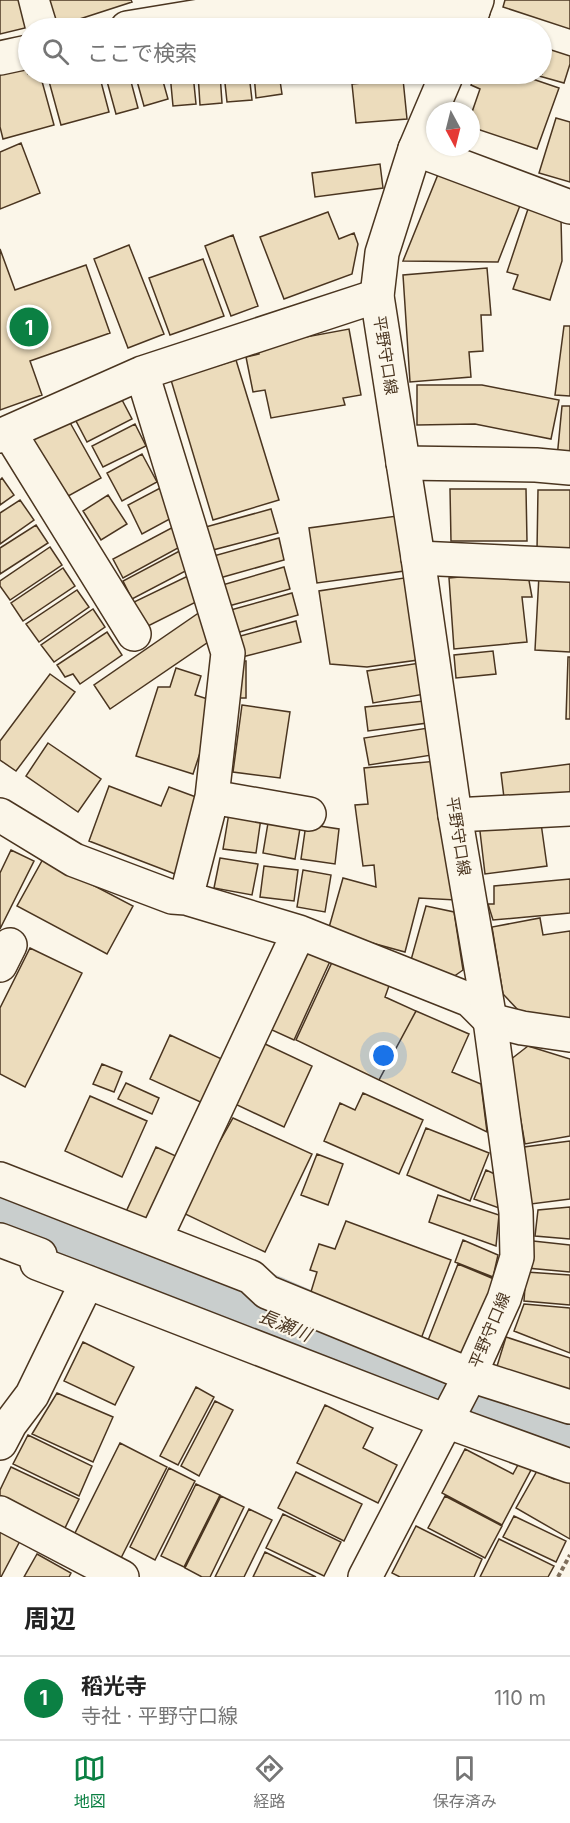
<!DOCTYPE html>
<html lang="ja">
<head>
<meta charset="utf-8">
<style>
	:root { --surface:#fff; --page:#f2f2f2; --text:#222; --muted:#767676; --line:#e0e0e0; --accent:#0b8043 }
	body { margin:0; font-family:Inter,"Noto Sans JP",sans-serif; background:var(--page); color:var(--text) }
	.compass { position:absolute; left:426px; top:102px; width:54px; height:54px; border-radius:50%; background:var(--surface); box-shadow:0 2px 4px #0004; rotate:173deg }
	.you { position:absolute; left:384px; top:1056px; width:21px; height:21px; margin:-15px; border:4px solid #fff; border-radius:50%; background:#1a73e8; box-shadow:0 0 0 9px #1a73e833 }
	.badge { display:grid; place-items:center; width:39px; height:39px; border-radius:50%; background:var(--accent); color:#fff; font-size:20px; font-weight:700 }
	.pin { position:absolute; translate:-50% -50%; border:3px solid #fff; box-shadow:0 2px 6px #0006 }
	.list { margin:0; padding:0; list-style:none }
	h2 { display:flex; justify-content:space-between; align-items:center; height:78px; margin:0; padding:0 24px; font-size:26px }
	h2 small { font-size:20px; font-weight:400; color:var(--muted) }
	.list li { display:grid; grid-template-columns:39px 1fr auto; gap:18px; align-items:center; box-sizing:border-box; height:84px; padding:0 24px; border-top:2px solid var(--line) }
	.list b { display:block; font-size:22px; white-space:nowrap }
	.list p { margin:0; font-size:20px; white-space:nowrap; color:var(--muted) }
	.list em { font-size:20px; font-style:normal; color:var(--muted) }
	.icon { flex:none; width:33px; height:33px; fill:none; stroke:currentColor; stroke-width:2; stroke-linecap:round; stroke-linejoin:round }
	.map { position:relative; flex:none; width:570px; height:1577px; overflow:hidden }
	.search { position:absolute; background:var(--surface); box-shadow:0 2px 4px #0004; left:18px; right:18px; top:18px; height:66px; display:flex; align-items:center; gap:15px; box-sizing:border-box; padding:0 21px; border-radius:33px; color:var(--muted); font-size:22px }
	.sheet { height:162px; background:var(--surface) }
	nav { display:flex; justify-content:space-around; align-items:center; box-sizing:border-box; height:84px; border-top:2px solid var(--line); background:var(--surface); font-size:16px; color:var(--muted) }
	nav a { display:grid; justify-items:center; gap:3px }
	nav .on { color:var(--accent) }
	.map>svg:first-child { display:block }
</style>
</head>
<body>
<div class="map">
<svg width="570" height="1577" viewBox="0 0 570 1577">
	<rect width="100%" height="100%" fill="#fbf6e9"/>
	<path fill="#c9cecd" stroke="#887966" stroke-width="1.5" d="M446,1380l124,41v32l-137,-47z"/>
	<g fill="none" stroke-linecap="round" stroke-linejoin="round">
		<path stroke="#c9cecd" stroke-width="84" d="M0,1213l268,104 131,57 95,37 76,24"/>
	</g>
	<path fill="#ecdcbc" stroke="#4a3520" stroke-width="1.5" d="M0,0h18l7,28 -25,6z
		M50,0h81l1,2 -74,24z
		M505,0h65v29l-67,-22z
		M424,18v10h-55l2,-9z
		M542,47l28,9v8l-6,19 -32,-9h10z
		M28,63v11h12l14,51 -51,14 -3,-12v-56z
		M47,74h52l10,38 -48,13z
		M105,74h24l9,34 -22,6z
		M135,74h26l7,25 -24,7z
		M170,74h23l3,30 -23,2z
		M198,74h22l2,29 -22,2z
		M224,74h25l3,26 -25,2z
		M254,74h25l3,20 -26,4z
		M476,74h42l41,14 -22,61 -66,-22v-12l9,-26 -9,-4z
		M403,79l4,40 -51,4 -4,-39z
		M556,118l14,4v60l-31,-9z
		M21,143l19,50 -40,16v-57z
		M380,164l3,24 -68,9 -3,-24z
		M439,172l82,31 -23,59 -95,-1z
		M528,209l33,10 1,42 -12,39 -37,-11 5,-14 -11,-3z
		M328,212l11,27 15,-6 4,11 -6,30 -68,25 -24,-62z
		M233,235l25,71 -27,10 -26,-70z
		M129,245l35,89 -36,14 -34,-89z
		M0,249l15,41 71,-25 24,68 -80,28 12,34 -42,15z
		M203,259l21,57 -54,19 -21,-57z
		M487,268l4,47h-10l2,36 -14,1 2,25 -61,5 -7,-107z
		M564,326h6v70l-15,-1z
		M349,329l12,66 -18,3 2,7 -74,13 -6,-28 -12,2 -7,-35 13,-3 -2,-8z
		M236,360l43,140 -66,20 -42,-140z
		M417,385h65l77,15 -8,39 -76,-15 -58,1z
		M120,396l12,23 -45,23 -12,-23z
		M562,406h8v53l-13,-1z
		M68,419l33,59 -40,22 -33,-60z
		M135,424l11,22 -43,21 -11,-21z
		M142,454l15,28 -35,19 -15,-28z
		M2,478l12,17 -14,10v-25z
		M164,486l15,28 -37,20 -14,-29z
		M450,489h76l1,52h-76z
		M538,490h32v60h-33z
		M108,495l19,29 -26,16 -18,-29z
		M20,500l14,20 -34,24v-31z
		M271,509l7,24 -69,18 -7,-23z
		M397,516l7,55 -87,12 -8,-55z
		M179,524l10,18 -66,36 -10,-19z
		M36,525l12,18 -48,31v-26z
		M279,538l5,22 -68,19 -6,-22z
		M50,547l12,18 -52,35 -10,-14v-5z
		M187,547l10,18 -65,34 -9,-18z
		M284,567l6,22 -65,18 -6,-21z
		M63,568l12,18 -52,35 -12,-18z
		M514,572l14,3 4,22h-10l5,45 -73,7 -5,-71z
		M192,574l12,24 -58,29 -12,-25z
		M539,575l31,1v76l-35,-2z
		M404,578l14,82 -51,7 -37,-3 -11,-73z
		M77,590l12,17 -50,35 -13,-18z
		M292,593l6,22 -65,19 -6,-23z
		M93,609l12,18 -51,35 -13,-17z
		M200,612l17,24 -107,73 -16,-24z
		M296,621l5,21 -63,16 -5,-20z
		M107,632l15,23 -42,29 -7,-10 -8,3 -8,-12z
		M493,651l3,23 -40,4 -2,-23z
		M568,657h2v62h-4z
		M233,661h13v37h-13z
		M420,663l5,31 -52,9 -6,-32z
		M176,668l25,8 -6,19 22,7 -24,72 -57,-18 22,-69h12z
		M50,674l25,18 -59,79 -16,-11v-19z
		M424,701l3,22 -59,8 -3,-24z
		M242,705l48,7 -10,66 -47,-6z
		M428,728l4,27 -63,10 -5,-27z
		M48,743l53,36 -23,33 -52,-36z
		M437,761l19,139 -37,-2 -14,54 -77,-21 15,-53 33,9 -2,-22 -11,1 -8,-61 13,-1 -4,-36z
		M570,764v33l-65,9 -4,-33z
		M109,786l52,20 8,-19 35,13 -29,74 -86,-33z
		M229,813l32,5 -5,35 -33,-4z
		M540,816l7,50 -62,8 -6,-51z
		M269,817l32,5 -6,37 -32,-6z
		M306,824l33,5 -4,35 -34,-5z
		M11,850l23,11 -34,68v-56z
		M220,858l38,6 -6,31 -38,-7z
		M43,859l90,47 -26,48 -90,-48z
		M264,866l34,4 -4,31 -34,-4z
		M303,870l28,5 -6,37 -28,-5z
		M570,879v34l-77,7 -5,-16h6v-18z
		M426,906l28,6 9,58 -10,7 -42,-17z
		M540,918l3,17 27,-4v89l-50,-8 -17,-18 -11,-67z
		M299,943l33,14 -38,83 -33,-15z
		M30,948l52,25 -57,114 -25,-13v-66z
		M334,958l56,25 -5,14 31,14 -37,69 -83,-40z
		M416,1011l53,23 -17,38 29,12 6,48 -108,-52z
		M170,1035l56,26 -19,44 -57,-26z
		M263,1043l49,23 -28,61 -49,-23z
		M528,1046l42,13v77l-45,8 -15,-84z
		M102,1064l20,8 -8,20 -21,-8z
		M126,1083l33,15 -7,16 -34,-15z
		M363,1093l60,27 -24,54 -75,-33 16,-38 15,7z
		M90,1096l57,25 -25,56 -57,-26z
		M233,1118l79,36 -47,98 -84,-40 33,-75 6,4z
		M426,1128l63,25 -19,48 -63,-26z
		M570,1141v58l-39,5 -7,-57z
		M156,1147l22,10 -31,67 -22,-10z
		M317,1154l26,10 -15,41 -27,-10z
		M486,1170l11,5 2,33 -25,-9z
		M438,1195l61,20 -3,31 -67,-24z
		M570,1207v32l-35,-3 3,-26z
		M346,1221l105,39 -32,84 -109,-49 7,-23 -7,-2 9,-26 16,5z
		M463,1240l35,15 -5,22 -38,-15z
		M533,1241l37,4v27l-43,-4z
		M458,1264l36,15 -4,20 -28,65 -37,-16z
		M526,1272l44,3v30l-46,-4z
		M524,1304l46,4v45l-56,-22z
		M506,1337l64,21v43l-76,-25z
		M83,1342l51,25 -19,38 -51,-24z
		M196,1387l18,10 -36,68 -18,-9z
		M57,1393l56,24 -20,45 -61,-28z
		M215,1401l18,9 -34,66 -18,-10z
		M325,1405l48,23 -10,20 34,17 -19,38 -81,-40z
		M28,1435l64,31 -13,30 -66,-32z
		M120,1443l47,24 -46,91 -47,-23z
		M465,1449l48,25 6,-11 12,7 -29,55 -60,-32z
		M11,1467l68,32 -15,31 -64,-31v-9z
		M169,1468l26,13 -40,79 -25,-13z
		M537,1471l17,8 2,-3 14,4v59l-54,-31z
		M296,1472l66,32 -18,37 -66,-33z
		M196,1484l24,11 -36,72 -23,-11z
		M221,1496l23,11 -34,70h-8l-17,-9z
		M445,1496l57,30 -17,32 -57,-30z
		M249,1509l23,11 -28,57h-29z
		M283,1514l58,28 -17,34 -58,-28z
		M514,1516l52,25 -10,21 -53,-25z
		M416,1526l66,33 -8,18h-74l-8,-4z
		M0,1528l21,11 -20,38h-1z
		M499,1539l55,27 -6,11h-68z
		M265,1552l51,25h-63z
		M37,1554l34,19 -2,4h-45z"/>
	<g fill="none" stroke-linecap="round" stroke-linejoin="round">
		<defs>
			<path id="minor" d="M127,28l73,-12 179,-6 94,1
				M0,58l28,-6
				M415,149l155,58
				M142,373l86,280 -16,144 -26,101 113,34 171,68 20,20 32,8 48,7
				M9,432l125,202
				M0,436l142,-63 235,-77
				M403,463l133,2 34,3
				M418,558l152,7
				M212,797l97,17
				M0,815l74,45 98,37 14,1
				M455,815l115,-6
				M0,965l10,-20
				M0,1179l251,98 16,15 203,83 100,32
				M155,1239l144,-307
				M0,1240l40,15 -3,8 50,19 359,139 124,45
				M0,1443l10,-19 22,-29 55,-113
				M0,1513l122,64"/>
			<path id="major" d="M466,28l11,-28
				M365,1577l101,-194 38,-84 13,-42 -1,-45 -26,-192 -35,-205 -37,-257 -41,-262 5,-43 33,-104 32,-75"/>
		</defs>
		<use href="#minor" stroke="#4a3520" stroke-width="36"/>
		<use href="#major" stroke="#4a3520" stroke-width="36"/>
		<path stroke="#7f6f5c" stroke-width="4" stroke-dasharray="4.5 3" stroke-linecap="butt" d="M558,1577l12,-22"/>
		<use href="#minor" stroke="#fbf6e9" stroke-width="33"/>
		<use href="#major" stroke="#fbf6e9" stroke-width="33"/>
	</g>
	<g text-anchor="middle" dominant-baseline="central" stroke-width="4.5" stroke-linejoin="round" paint-order="stroke">
		<g font-size="16" fill="#4a3520" stroke="#fbf6e9">
			<text transform="translate(386 355) rotate(81)">平野守口線</text>
			<text transform="translate(459 836) rotate(81)">平野守口線</text>
			<text transform="translate(489 1330) rotate(-67)">平野守口線</text>
		</g>
		<g font-size="18" font-style="italic" fill="#4a3520" stroke="#fbf6e9">
			<text transform="translate(285 1325) rotate(23)">長瀬川</text>
		</g>
	</g>
</svg>
<svg class="compass" viewBox="-18 -18 36 36"><path d="M0-13l5 13h-10z" fill="#e53935"/><path d="M0 13l5-13h-10z" fill="#767676"/></svg>
<div class="you"></div>
<div class="pin badge" style="left:29px;top:327px">1</div>
<div class="search"><svg class="icon" aria-label="search" viewBox="0 0 24 24"><circle cx="10" cy="10" r="6"/><path d="M15 15l6 6"/></svg>ここで検索</div>
</div>
<section class="sheet">
<h2>周辺<small></small></h2>
<ul class="list">
<li><span class="badge">1</span><div><b>稻光寺</b><p>寺社 · 平野守口線</p></div><em>110 m</em></li>
</ul>
</section>
<nav>
<a class="on"><svg class="icon" aria-label="map" viewBox="0 0 24 24"><path d="M3 6l6-2 6 2 6-2v14l-6 2-6-2-6 2zM9 4v14M15 6v14"/></svg>地図</a>
<a><svg class="icon" aria-label="directions" viewBox="0 0 24 24"><path d="M12 3l9 9-9 9-9-9zM9 14v-3h6M13 9l2 2-2 2"/></svg>経路</a>
<a><svg class="icon" aria-label="saved" viewBox="0 0 24 24"><path d="M7 4h10v16l-5-4-5 4z"/></svg>保存済み</a>
</nav>
</body>
</html>
